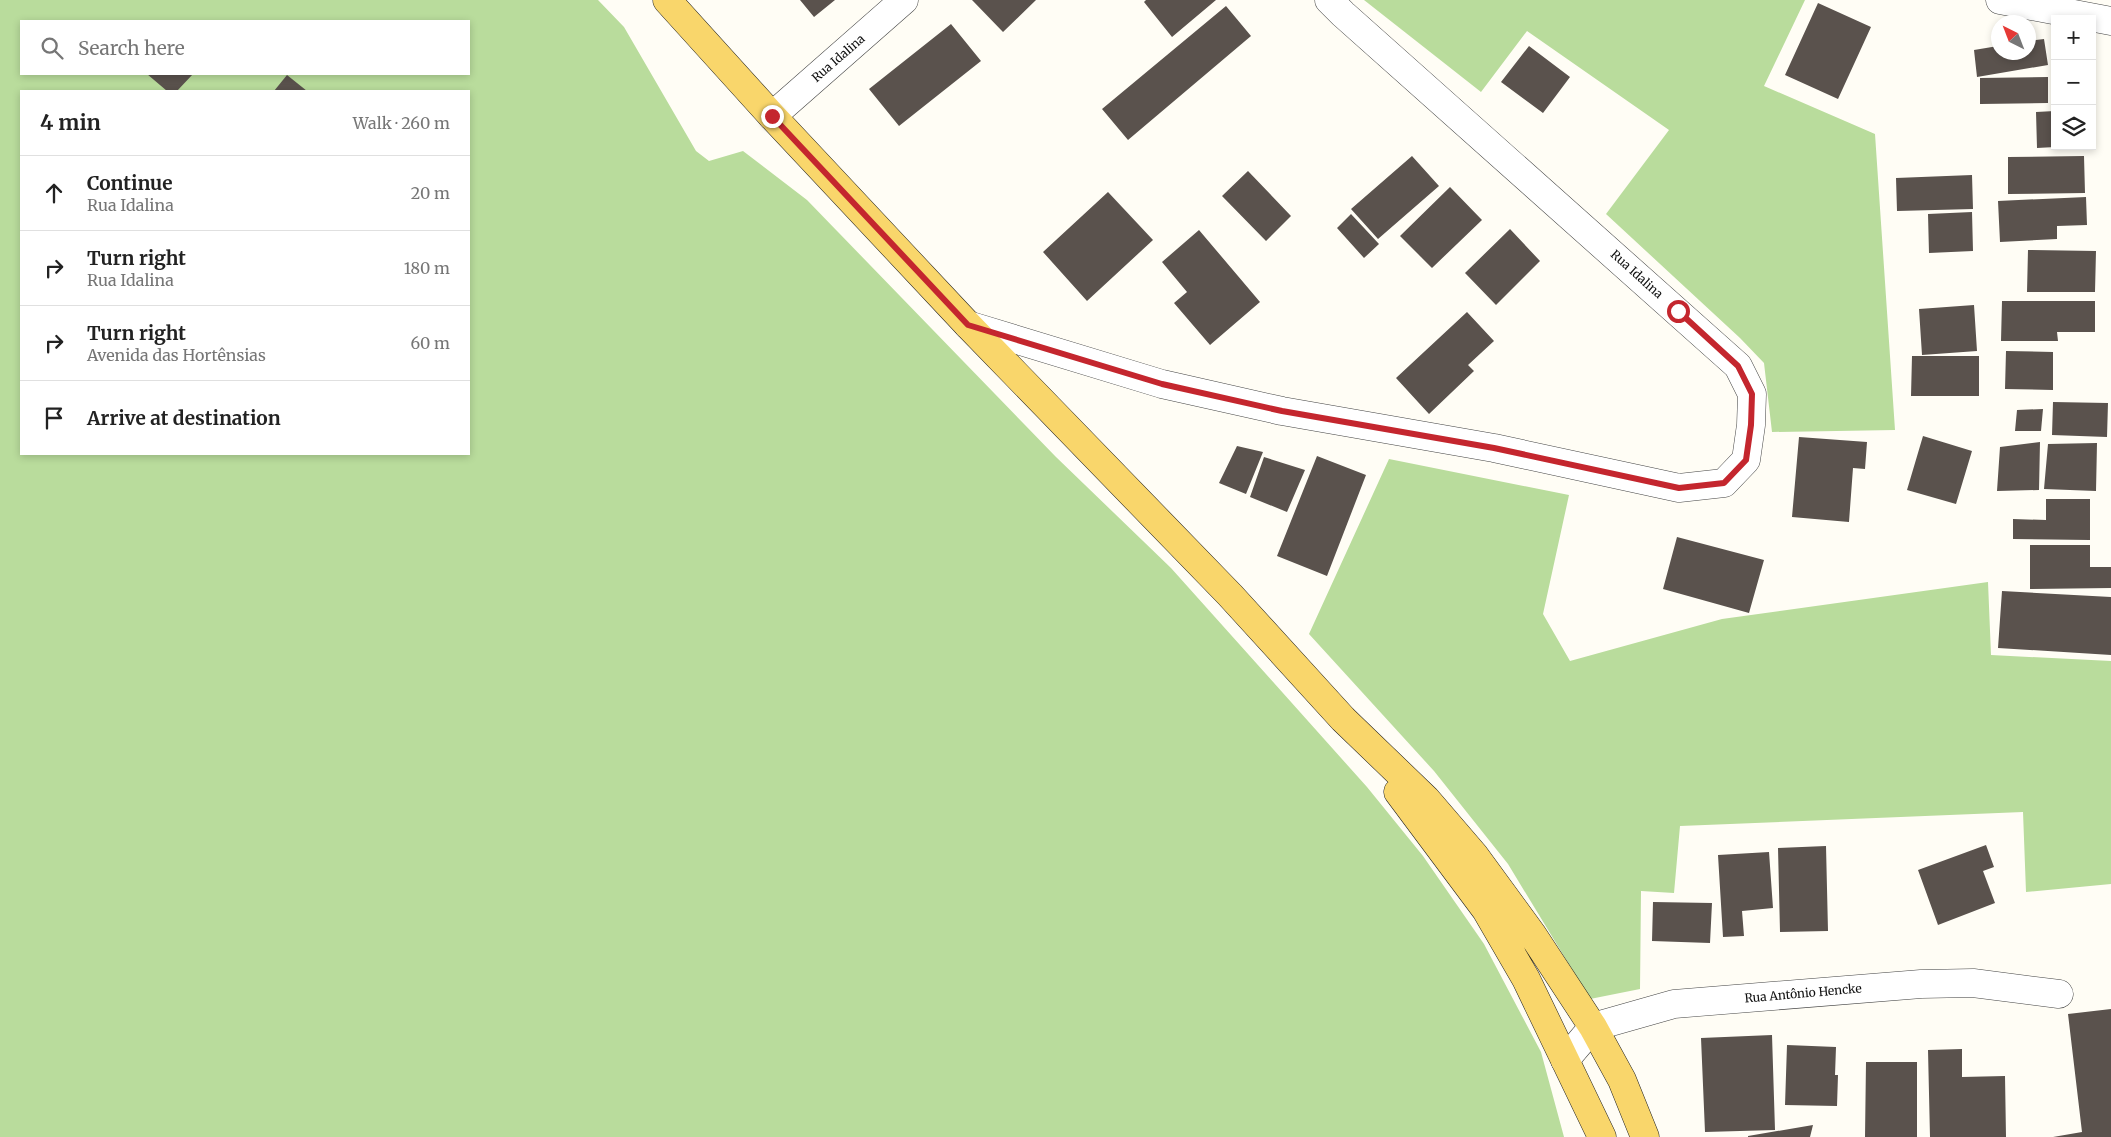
<!DOCTYPE html>
<html lang="en">
<head>
<meta charset="utf-8">
<style>
	:root { --surface:#fff; --page:#f6f6f6; --text:#222; --muted:#767676; --line:#e0e0e0 }
	body { margin:0; font-family:Merriweather,serif; background:var(--page); color:var(--text) }
	.controls { position:absolute; right:15px; top:15px; display:grid; overflow:hidden; border-radius:0px; box-shadow:0 2px 8px #0003 }
	.controls button { width:45px; height:45px; display:grid; place-items:center; padding:0; border:0; border-bottom:1px solid var(--line); background:var(--surface); color:var(--text); font:25px sans-serif }
	.compass { position:absolute; left:1991px; top:15px; width:45px; height:45px; border-radius:50%; background:var(--surface); box-shadow:0 2px 8px #0003; rotate:318deg }
	.stop { position:absolute; width:15px; height:15px; margin:-11px; border:4px solid #c4262e; border-radius:50%; background:#fff }
	.stop.end { background:#c4262e; border-color:#fff; box-shadow:0 1px 5px #0008 }
	.list { margin:0; padding:0; list-style:none }
	h2 { display:flex; justify-content:space-between; align-items:center; height:65px; margin:0; padding:0 20px; font-size:21px }
	h2 small { font-size:16px; font-weight:400; color:var(--muted) }
	.list li { display:grid; grid-template-columns:32px 1fr auto; gap:15px; align-items:center; box-sizing:border-box; height:75px; padding:0 20px; border-top:1px solid var(--line) }
	.list b { display:block; font-size:19px; white-space:nowrap }
	.list p { margin:0; font-size:16px; white-space:nowrap; color:var(--muted) }
	.list em { font-size:16px; font-style:normal; color:var(--muted) }
	.icon { flex:none; width:28px; height:28px; fill:none; stroke:currentColor; stroke-width:2; stroke-linecap:round; stroke-linejoin:round }
	.map { position:relative; flex:none; width:2111px; height:1137px; overflow:hidden }
	.search { position:absolute; background:var(--surface); box-shadow:0 2px 8px #0003; left:20px; top:20px; width:450px; height:55px; display:flex; align-items:center; gap:12px; box-sizing:border-box; padding:0 18px; border-radius:0px; color:var(--muted); font-size:19px }
	.panel { position:absolute; background:var(--surface); box-shadow:0 2px 8px #0003; left:20px; top:90px; width:450px; height:365px; border-radius:0px }
	.map>svg:first-child { display:block }
</style>
</head>
<body>
<div class="map">
<svg width="2111" height="1137" viewBox="0 0 2111 1137">
	<rect width="100%" height="100%" fill="#fffdf5"/>
	<path fill="#b9dc9c" fill-rule="evenodd" d="M0,0h598l26,27 72,124 13,10 34,-10 64,49 249,257 115,111 196,219 56,69 61,88 57,108 23,85h-1564zM21,21h448v53h-448zM21,91h448v363h-448z
		M1364,0h441l-41,86 111,48 20,296 -123,2 -8,-69 -24,-25 -134,-124 63,-84 -142,-99 -46,61z
		M1389,459l180,36 -26,119 27,47 152,-42 266,-37 3,73 120,6v223l-85,8 -3,-80 -343,14 -6,67 -33,-2 -1,98 -50,10 -82,-135 -74,-93 -125,-137z"/>
	<path fill="#5a524d" d="M800,0h35l-21,17z
		M972,0h64l-33,32z
		M1146,0h70l-44,37 -28,-35z
		M1818,3l53,24 -33,72 -53,-24z
		M1226,6l25,30 -123,104 -26,-31z
		M951,24l30,37 -82,65 -30,-37z
		M2044,39l4,26 -71,12 -3,-27 24,-4v6h30v-11z
		M1529,46l41,31 -27,36 -42,-31z
		M147,74h46l-16,17h-10z
		M287,75l20,16h-33z
		M2048,77v26l-68,1v-26z
		M2055,111v36l-18,1 -1,-36z
		M1412,156l27,30 -61,53 -27,-30z
		M2084,156l1,37 -77,1v-37z
		M1248,171l43,45 -25,25 -44,-45z
		M1972,175l1,34 -76,2 -1,-33z
		M1450,187l32,33 -50,48 -32,-32z
		M1108,192l45,48 -66,61 -44,-49z
		M2086,197l1,28 -30,1v13l-57,3 -2,-41z
		M1972,212l1,39 -44,2 -1,-39z
		M1351,214l28,30 -15,14 -27,-30z
		M1510,229l30,32 -44,44 -31,-32z
		M1199,230l61,72 -50,43 -36,-42 13,-11 -25,-30z
		M2028,250l68,1 -1,41h-68z
		M2002,301h93v31h-38l1,9h-57z
		M1974,305l3,46 -55,4 -3,-46z
		M1467,312l27,29 -26,24 6,6 -45,43 -33,-36z
		M2006,351l47,1v38l-48,-1z
		M1912,356h67v40h-68z
		M2053,402l55,1 -1,34 -55,-2z
		M2043,409l-2,22h-26l2,-21z
		M1923,436l49,15 -16,53 -49,-14z
		M1799,437l68,5 -2,27 -12,-1 -4,54 -57,-5z
		M2040,442l-1,48 -42,1 3,-44z
		M2097,443l-1,48 -52,-2 4,-45z
		M1237,446l26,6 -17,42 -27,-11z
		M1317,456l49,19 -39,101 -50,-20z
		M1264,457l41,13 -18,42 -37,-15z
		M2046,499h44v41l-77,-1v-20l33,1z
		M1677,537l87,23 -15,53 -86,-24z
		M2030,545h60v22h21v21l-81,1z
		M2002,591l109,6v58l-113,-7z
		M1986,845l8,22 -11,4 12,32 -57,22 -20,-55z
		M1826,846l2,85 -48,1 -2,-84z
		M1769,852l4,56 -31,3 2,25 -21,1 -5,-82z
		M1653,902l59,1 -2,40 -58,-2z
		M2111,1009v128h-58l29,-5 -14,-118z
		M1772,1035l3,95 -70,2 -4,-94z
		M1787,1045l49,2 -1,28h3l-1,31 -52,-1z
		M1962,1049v28l43,-1 1,61h-76l-2,-87z
		M1866,1062h51v75h-52z
		M1813,1125l-3,12h-62v-1z"/>
	<g fill="none" stroke-linecap="round" stroke-linejoin="round">
		<defs>
			<path id="minor" d="M2000,0l111,21
				M772,116l132,-116
				M968,325l194,59 120,27 212,37 185,40 45,-5 22,-23 5,-35 1,-31 -14,-28 -395,-352 -14,-14
				M1565,1060l28,-33 81,-23 247,-20 52,-1 86,11"/>
			<path id="major" d="M667,0l105,116 196,209 262,270 113,124 83,80 49,57 57,78 61,93 29,53 23,57
				M1398,792l88,118 40,69 76,158"/>
		</defs>
		<use href="#minor" stroke="#444" stroke-width="29"/>
		<use href="#major" stroke="#222" stroke-width="29"/>
		<use href="#minor" stroke="#fff" stroke-width="28"/>
		<use href="#major" stroke="#f9d66b" stroke-width="28"/>
	</g>
	<g fill="none" stroke-linecap="round" stroke-linejoin="round">
		<path stroke="#c4262e" stroke-width="6" d="M772,116l196,209 194,59 120,27 212,37 185,40 45,-5 22,-23 5,-35 1,-31 -14,-28 -60,-55"/>
	</g>
	<g text-anchor="middle" dominant-baseline="central" stroke-width="5" stroke-linejoin="round" paint-order="stroke">
		<g font-size="12" fill="#111" stroke="#fff">
			<text transform="translate(838 58) rotate(-41)">Rua Idalina</text>
			<text transform="translate(1637 274) rotate(42)">Rua Idalina</text>
			<text transform="translate(1803 993) rotate(-5)">Rua Antônio Hencke</text>
		</g>
	</g>
</svg>
<div class="controls">
<button>+</button>
<button>−</button>
<button><svg class="icon" aria-label="layers" viewBox="0 0 24 24"><path d="M12 4l9 5-9 5-9-5zM3 14l9 5 9-5"/></svg></button>
</div>
<svg class="compass" viewBox="-18 -18 36 36"><path d="M0-13l5 13h-10z" fill="#e53935"/><path d="M0 13l5-13h-10z" fill="#767676"/></svg>
<div class="stop" style="left:1678px;top:311px"></div>
<div class="stop end" style="left:772px;top:116px"></div>
<div class="search"><svg class="icon" aria-label="search" viewBox="0 0 24 24"><circle cx="10" cy="10" r="6"/><path d="M15 15l6 6"/></svg>Search here</div>
<section class="panel">
<h2>4 min<small>Walk · 260 m</small></h2>
<ul class="list">
<li><svg class="icon" aria-label="ahead" viewBox="0 0 24 24"><path d="M12 20V5M6 11l6-6 6 6"/></svg><div><b>Continue</b><p>Rua Idalina</p></div><em>20 m</em></li>
<li><svg class="icon" aria-label="right" viewBox="0 0 24 24"><path d="M7 20v-9h11M14 6l5 5-5 5"/></svg><div><b>Turn right</b><p>Rua Idalina</p></div><em>180 m</em></li>
<li><svg class="icon" aria-label="right" viewBox="0 0 24 24"><path d="M7 20v-9h11M14 6l5 5-5 5"/></svg><div><b>Turn right</b><p>Avenida das Hortênsias</p></div><em>60 m</em></li>
<li><svg class="icon" aria-label="arrive" viewBox="0 0 24 24"><path d="M6 21V4h12l-3 4 3 4H6"/></svg><div><b>Arrive at destination</b></div></li>
</ul>
</section>
</div>
</body>
</html>
